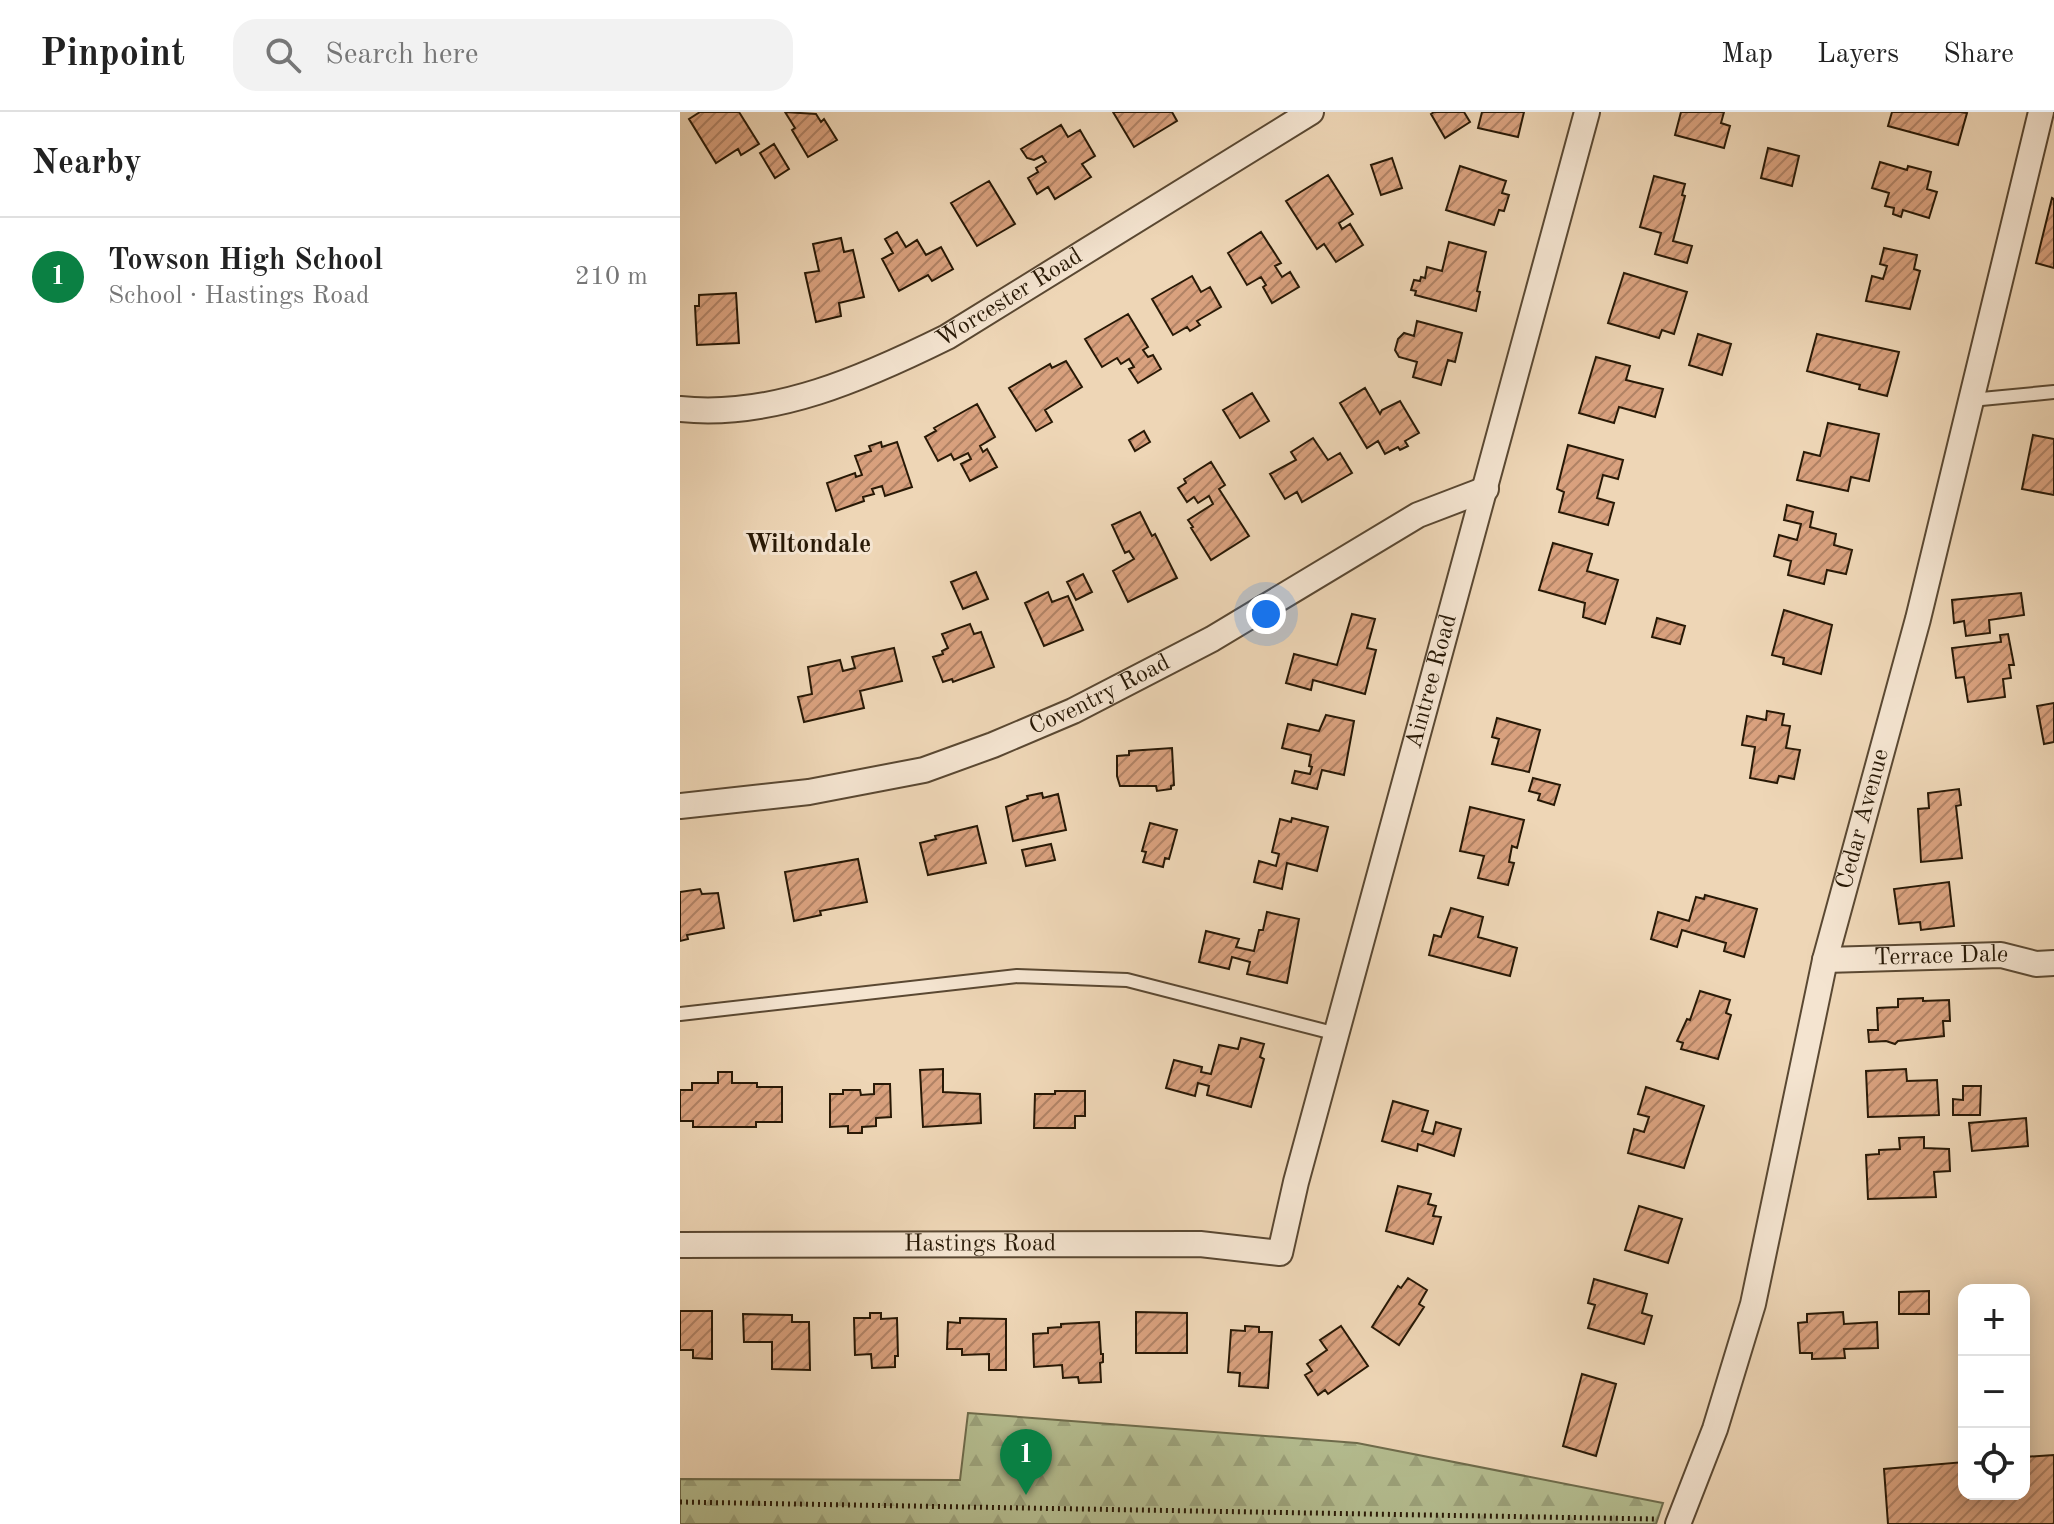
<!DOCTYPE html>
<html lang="en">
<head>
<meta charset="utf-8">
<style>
	:root { --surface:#fff; --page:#f2f2f2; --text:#222; --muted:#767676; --line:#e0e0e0; --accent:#0b8043 }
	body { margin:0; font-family:"Old Standard TT",serif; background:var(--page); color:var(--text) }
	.controls { position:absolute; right:24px; bottom:24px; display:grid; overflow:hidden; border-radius:16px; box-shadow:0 4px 20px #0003 }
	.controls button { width:72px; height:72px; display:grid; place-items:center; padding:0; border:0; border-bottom:2px solid var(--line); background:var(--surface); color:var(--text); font:40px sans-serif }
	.you { position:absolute; left:586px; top:502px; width:28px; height:28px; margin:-20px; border:6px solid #fff; border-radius:50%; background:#1a73e8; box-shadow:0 0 0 12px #1a73e833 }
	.badge { display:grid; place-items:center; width:52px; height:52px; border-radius:50%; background:var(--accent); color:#fff; font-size:26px; font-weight:700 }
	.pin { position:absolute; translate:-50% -66px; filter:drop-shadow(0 2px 4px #0008) }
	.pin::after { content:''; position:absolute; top:42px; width:28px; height:24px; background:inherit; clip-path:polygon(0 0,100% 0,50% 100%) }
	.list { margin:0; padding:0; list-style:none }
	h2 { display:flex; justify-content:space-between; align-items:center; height:104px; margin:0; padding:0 32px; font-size:34px }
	h2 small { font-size:26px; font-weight:400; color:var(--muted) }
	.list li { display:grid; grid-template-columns:52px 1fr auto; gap:24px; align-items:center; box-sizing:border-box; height:120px; padding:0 32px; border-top:2px solid var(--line) }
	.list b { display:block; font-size:30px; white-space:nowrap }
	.list p { margin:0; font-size:26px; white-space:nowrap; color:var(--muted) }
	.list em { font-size:26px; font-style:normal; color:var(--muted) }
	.icon { flex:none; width:44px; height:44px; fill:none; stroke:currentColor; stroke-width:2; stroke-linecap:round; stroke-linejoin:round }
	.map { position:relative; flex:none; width:1374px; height:1412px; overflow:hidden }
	header { display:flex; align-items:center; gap:48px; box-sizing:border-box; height:112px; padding:0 40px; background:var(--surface); border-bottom:2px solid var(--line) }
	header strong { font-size:38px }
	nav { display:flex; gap:44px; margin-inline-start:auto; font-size:28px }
	.search { width:560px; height:72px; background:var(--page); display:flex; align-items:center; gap:20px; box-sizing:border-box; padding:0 28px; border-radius:24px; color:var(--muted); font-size:30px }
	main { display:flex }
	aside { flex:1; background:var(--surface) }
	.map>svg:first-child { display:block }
</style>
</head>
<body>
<header>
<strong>Pinpoint</strong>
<div class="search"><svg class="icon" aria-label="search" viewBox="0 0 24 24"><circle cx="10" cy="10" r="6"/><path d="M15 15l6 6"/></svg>Search here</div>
<nav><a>Map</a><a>Layers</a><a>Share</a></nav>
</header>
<main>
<aside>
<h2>Nearby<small></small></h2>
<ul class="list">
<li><span class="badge">1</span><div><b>Towson High School</b><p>School · Hastings Road</p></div><em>210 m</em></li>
</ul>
</aside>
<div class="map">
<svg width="1374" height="1412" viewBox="0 0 1374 1412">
	<defs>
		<pattern id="forest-firs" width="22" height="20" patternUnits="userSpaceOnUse" patternTransform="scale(2)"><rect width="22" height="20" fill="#b5be91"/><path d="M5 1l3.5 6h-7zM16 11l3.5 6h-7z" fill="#9ca37c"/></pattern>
		<pattern id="building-hatch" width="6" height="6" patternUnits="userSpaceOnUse" patternTransform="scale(2)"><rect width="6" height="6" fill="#d9a17e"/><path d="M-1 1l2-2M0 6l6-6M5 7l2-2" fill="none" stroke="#b08265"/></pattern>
	</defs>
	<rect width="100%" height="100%" fill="#eed6b6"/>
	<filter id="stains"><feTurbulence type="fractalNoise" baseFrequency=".0025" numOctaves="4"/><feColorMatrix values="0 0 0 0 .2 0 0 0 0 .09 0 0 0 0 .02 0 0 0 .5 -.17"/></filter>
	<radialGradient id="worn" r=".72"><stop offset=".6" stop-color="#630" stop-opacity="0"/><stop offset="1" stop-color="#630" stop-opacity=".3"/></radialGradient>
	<path fill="url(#forest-firs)" stroke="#6e6c4c" stroke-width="2" d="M288,1301l389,30 306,60 -7,21h-976v-45l280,1z"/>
	<path fill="url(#building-hatch)" stroke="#281906" stroke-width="2" d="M20,0h39l20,32 -18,11 -3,-6 -22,14 -27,-44z
		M105,0l31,2 5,8 3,-3 13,21 -29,17 -16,-27 3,-2z
		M433,0h59l5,9 -43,26z
		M754,0h30l6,10 -25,16 -14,-24z
		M802,0h42l-6,25 -40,-9z
		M1001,0h43l-3,11 9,3 -6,22 -49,-13z
		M1212,0h69l6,1 -9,32 -70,-19z
		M381,13l7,12 12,-7 15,26 -13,8 9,13 -36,22 -7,-12 -11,7 -9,-16 10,-6 -2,-4 10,-6 -4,-6 -8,4 -7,-2 -6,-9z
		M94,32l15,25 -14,9 -15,-25z
		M1088,36l31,8 -7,30 -31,-8z
		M712,46l10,30 -21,7 -10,-30z
		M1200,50l27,8 1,-4 23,6 -4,17 10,3 -8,26 -26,-8 -2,7 -8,-3 1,-6 -9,-2 4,-13 -17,-5z
		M780,54l46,15 -4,12 7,2 -5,16 -5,-1 -5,15 -48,-15z
		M648,63l25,39 -14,9 3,6 8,-5 13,21 -27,17 -12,-18 -7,5 -31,-48z
		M974,64l31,8 -3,11 3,1 -12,45 19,5 -5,17 -32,-9 6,-21 -21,-6z
		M309,69l26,43 -38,22 -26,-43z
		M1372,86l2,1v69l-18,-5z
		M217,120l9,15 11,-7 9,15 15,-8 12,22 -21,12 -4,-6 -29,16 -17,-32 11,-6 -8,-14z
		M581,120l20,31 -6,3 7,11 8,-5 9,15 -27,16 -9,-16 3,-2 -5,-8 -14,8 -19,-32z
		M161,126l3,14 9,-2 11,47 -25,6 2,13 -25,6 -11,-49 14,-2 -6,-27z
		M769,130l37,10 -9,39 3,1 -4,19 -61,-16 1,-4 -5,-1 3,-10 6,1 1,-4 4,1 2,-11 15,4z
		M1204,136l33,7 -3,14 6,2 -10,38 -44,-8 6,-25 11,3 4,-13 -7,-2z
		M944,161l63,19 -13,42 -12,-4 -3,8 -51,-15z
		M512,164l9,16 9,-5 11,20 -24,14 3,4 -10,6 -3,-4 -14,8 -21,-36z
		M56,181l3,50 -42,2 -2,-39h4v-11z
		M448,202l20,33 -5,3 5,7 5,-2 8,14 -23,14 -9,-14 5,-2 -5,-8 -8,5 -4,-6 -15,9 -17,-28z
		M737,209l45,12 -7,29 -7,-2 -7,25 -28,-8 4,-15 -18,-5 -4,-7 3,-11 6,-6 10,3z
		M1018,222l33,10 -9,31 -33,-10z
		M1137,222l82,18 -12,44 -28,-7 1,-4 -53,-14z
		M916,245l34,9 -4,14 37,9 -8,28 -36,-10 -5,16 -35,-10z
		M386,249l16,26 -37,23 7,12 -16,9 -27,-43 41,-24 2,4z
		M685,276l15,26 2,-4 18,-9 19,32 -14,8 3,5 -8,4 -2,-3 -13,7 -7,-13 -11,7 -27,-45z
		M572,281l17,28 -29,17 -17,-28z
		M297,292l18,33 -15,9 3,6 4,-3 10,18 -27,14 -9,-17 10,-5 -3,-6 -14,7 -3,-6 -13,7 -13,-24 11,-6 -2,-3z
		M1148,311l51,11 -10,47 -18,-4 -3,14 -51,-11 7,-28 16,4z
		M464,319l6,11 -15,9 -6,-11z
		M1353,323l21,4v56l-32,-6z
		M633,326l15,22 12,-7 12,20 -50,29 -5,-10 -12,7 -15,-25 26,-14 -5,-8z
		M201,330l1,5 15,-5 15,45 -27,9 -3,-10 -10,3 2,5 -11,3 1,4 -28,10 -9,-28 28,-10 1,4 6,-2 -7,-19 16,-5 -2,-5z
		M888,333l55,15 -5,19 -15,-4 -6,23 17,5 -6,22 -49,-13 5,-20 -7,-3z
		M531,350l14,23 -6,4 30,47 -38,24 -20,-32 2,-1 -5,-7 25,-16 -4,-8 -11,7 -4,-6 -7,5 -9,-14 8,-5 -2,-4z
		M1107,393l26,7 -3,15 26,7 -2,11 18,5 -6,24 -19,-4 -3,14 -36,-9 3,-14 -17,-5 5,-21 18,5 4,-16 -17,-4z
		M460,400l12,24 3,-2 22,44 -49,24 -15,-31 21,-12 -5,-8 -4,2 -13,-28z
		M873,431l39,11 -5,17 31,9 -13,44 -22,-7 2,-14 -46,-13z
		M296,460l12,27 -25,10 -12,-27z
		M403,462l9,18 -16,8 -9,-18z
		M368,480l4,10 16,-6 15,34 -39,16 -19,-43z
		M1341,481l3,22 -35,5 1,13 -24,3 -2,-15 -10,2 -2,-23z
		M1104,498l48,15 -11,49 -38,-10 1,-6 -12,-3z
		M672,502l23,5 -8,29 9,2 -11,44 -52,-14 -2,10 -25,-7 8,-29 43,11z
		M977,506l28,8 -5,18 -28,-7z
		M290,512l4,10 7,-2 13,35 -41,15 -1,-3 -9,3 -10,-25 10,-3 -1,-3 6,-3 -6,-14z
		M1328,522l6,31h-5l2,13 -8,1 2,18 -37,5 -4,-25 -8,1 -4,-30 49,-6 -1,-7z
		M214,536l8,33 -42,10 4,17 -60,14 -6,-25 14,-3 -4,-27 32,-7 3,11 12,-3 -3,-11z
		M1374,591v39l-10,2 -7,-38z
		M1087,599l17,3 -2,11 8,1 -4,22 14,2 -6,29 -15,-3 -2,7 -27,-5 5,-31 -13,-2 5,-29 19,4z
		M646,603l28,6 -10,54 -22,-5 -5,19 -25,-6 3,-12 15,3 2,-7 -3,-1 2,-11 -29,-7 6,-24 31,7z
		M817,606l43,12 -11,42 -37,-8 7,-25 -7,-2z
		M492,636l2,37 -3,1v3l-14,2 -1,-5h-36l-3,-10v-20l12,-1v-4z
		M853,666l27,7 -6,20 -16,-5 2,-6 -11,-3z
		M1279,677l2,16 -5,1 6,52 -41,4 -3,-53 11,-1 -1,-15z
		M362,681l1,5 15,-4 8,36 -53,11 -7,-34 22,-8 -1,-3z
		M790,695l54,13 -7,28 -5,-2 -3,16 5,1 -6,22 -30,-7 6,-22 -24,-5z
		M612,706l36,9 -11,44 -30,-8 -5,26 -28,-7 5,-21 17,5 3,-12 -7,-2 8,-33 11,3z
		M470,711l27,7 -8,29 -4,-1 -2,9 -20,-5 3,-10 -4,-1z
		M297,714l9,37 -58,12 -8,-32 16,-4 -1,-3z
		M371,732l4,16 -29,6 -4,-16z
		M178,747l9,43 -47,9 1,4 -27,6 -9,-49z
		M1269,770l5,44 -33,4 -1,-8 -21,2 -5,-35z
		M20,777l2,5 16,-1 6,35 -37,7 1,4 -8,2v-49z
		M1025,783l52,14 -13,48 -20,-6 2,-8 -44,-13 -5,17 -26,-8 7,-27 31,9 7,-24 8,2z
		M771,796l32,9 -5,20 39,11 -7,28 -81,-21 5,-20 7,2z
		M587,800l32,7 -12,64 -40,-9 3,-12 -18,-5 -3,12 -30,-7 7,-31 33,8 -3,8 18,4 5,-21h4z
		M1020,879l30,9 -4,13 5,2 -13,44 -37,-10 2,-6 -6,-2 10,-22 3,1z
		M1243,886v3l26,-1 1,21h-7l1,15 -46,5 -3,3 -9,-3 -17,1 -1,-12h10l-1,-22 21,-1v-8z
		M561,926l23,6 -4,13 4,2 -13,48 -44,-12 2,-9 -11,-3 -3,13 -29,-8 8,-28 28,7 -1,5 10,2 8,-29 19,4z
		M263,957v23l37,2 1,29 -58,4 -3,-57z
		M1226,957l1,12 30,-1 2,35 -71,2 -2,-46z
		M38,960h14v11h25v4h25v35h-26v5h-63v-6h-13v-31h12v-7h26z
		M194,972h16l1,33 -15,1v8l-14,1v6h-14v-7l-18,1v-33h13v-4h17l1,5 13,-1z
		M1283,974h18l-1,29h-27v-16l10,1z
		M966,975l58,19 -20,62 -56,-15 6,-24 10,3 5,-15 -11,-3z
		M375,979h30v25h-10v12h-41l1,-34h20z
		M713,989l35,10 -6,20 11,3 3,-12 25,7 -7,27 -36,-12 -1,7 -35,-10z
		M1346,1006l2,28 -56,5 -3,-28z
		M1244,1025v11l25,1 1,22 -16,1 2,25 -68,2 -2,-44 13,-1v-4l21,-1 -1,-11z
		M718,1074l33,8 -3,10 8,2 -3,10 8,1 -8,27 -47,-13z
		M959,1094l43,13 -14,44 -43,-13z
		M728,1166l19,12 -8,14 5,3 -25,38 -27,-18 26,-41 3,2z
		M914,1167l53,15 -5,19 10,3 -8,28 -56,-16 7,-23 -7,-2z
		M1249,1179v23h-30v-22z
		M0,1199h32v48l-19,-1v-8h-13z
		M456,1200l51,1v40h-51z
		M1163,1200l1,12 33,-2 1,26 -34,1 1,9 -33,1v-6h-12l-2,-30 9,-1v-8z
		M190,1201h11v6l16,-1 1,38h-3v11l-23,1 -1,-14 -16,1 -1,-37h16z
		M63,1202l49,1v7h17l1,48 -38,-1v-27h-28z
		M280,1206l46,1v51h-17v-16l-27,1v-6h-15l1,-27 12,1z
		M419,1210l2,32h2v8l-3,1 1,19 -22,1 -1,-6 -15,1 -1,-13 -28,2 -1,-33 15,-1v-5l13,-1v-3z
		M565,1214l14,1v5h13l-4,56 -29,-2 1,-13 -12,-1 3,-42 14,1z
		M661,1214l27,40 -40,28 -3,-4 -7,5 -13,-20 7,-4 -5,-7 20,-14 -7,-10z
		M902,1262l34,10 -20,72 -33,-10z
		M1374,1343v69h-166l-4,-55 80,-7v32h60v-37z"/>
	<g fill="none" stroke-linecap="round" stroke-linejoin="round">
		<defs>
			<path id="service" d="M1291,288l83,-8
				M0,902l337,-38 110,4 210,54"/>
			<g id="minor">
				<path id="s1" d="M0,297c93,10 186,-32 267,-72l364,-225"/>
				<path id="s2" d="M0,694l129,-14 115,-22 69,-25 80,-34 139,-72 206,-124 68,-26"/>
				<path id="s3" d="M1145,848l176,-5 35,9 18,-1"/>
				<path id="s4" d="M0,1133l520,-1 80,9 16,-71 291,-1070"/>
				<path id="s5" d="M998,1412l37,-95 38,-125 72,-344 93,-341 123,-507"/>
			</g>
		</defs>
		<use href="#service" stroke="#5a4832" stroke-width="16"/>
		<use href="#minor" stroke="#5a4832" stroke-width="28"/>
		<path stroke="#281906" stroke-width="5" stroke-dasharray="2 4" stroke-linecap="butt" d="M0,1390l975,17"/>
		<use href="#service" stroke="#f4e4d0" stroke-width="12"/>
		<use href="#minor" stroke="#f4e4d0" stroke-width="24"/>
	</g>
	<g text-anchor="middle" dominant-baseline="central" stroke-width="6" stroke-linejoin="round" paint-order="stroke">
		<g font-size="24" fill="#281906" stroke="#f4e4d0">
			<text stroke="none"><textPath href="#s1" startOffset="354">Worcester Road</textPath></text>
			<text stroke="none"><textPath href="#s4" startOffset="1192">Aintree Road</textPath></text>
			<text stroke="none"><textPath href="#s2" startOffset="438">Coventry Road</textPath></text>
			<text stroke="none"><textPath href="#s5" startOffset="730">Cedar Avenue</textPath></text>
			<text stroke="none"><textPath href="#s3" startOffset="116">Terrace Dale</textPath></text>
			<text stroke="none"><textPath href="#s4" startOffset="300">Hastings Road</textPath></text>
		</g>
		<g font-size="26" font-weight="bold" fill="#281906" stroke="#f4e4d0">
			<text x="128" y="433">Wiltondale</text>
		</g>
	</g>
	<rect width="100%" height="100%" filter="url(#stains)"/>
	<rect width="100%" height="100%" fill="url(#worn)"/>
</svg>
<div class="controls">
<button>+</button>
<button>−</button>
<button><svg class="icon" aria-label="locate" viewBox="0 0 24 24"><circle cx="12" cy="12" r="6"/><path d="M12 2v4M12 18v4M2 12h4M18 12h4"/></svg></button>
</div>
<div class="you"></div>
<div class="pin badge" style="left:346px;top:1383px">1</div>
</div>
</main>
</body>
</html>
